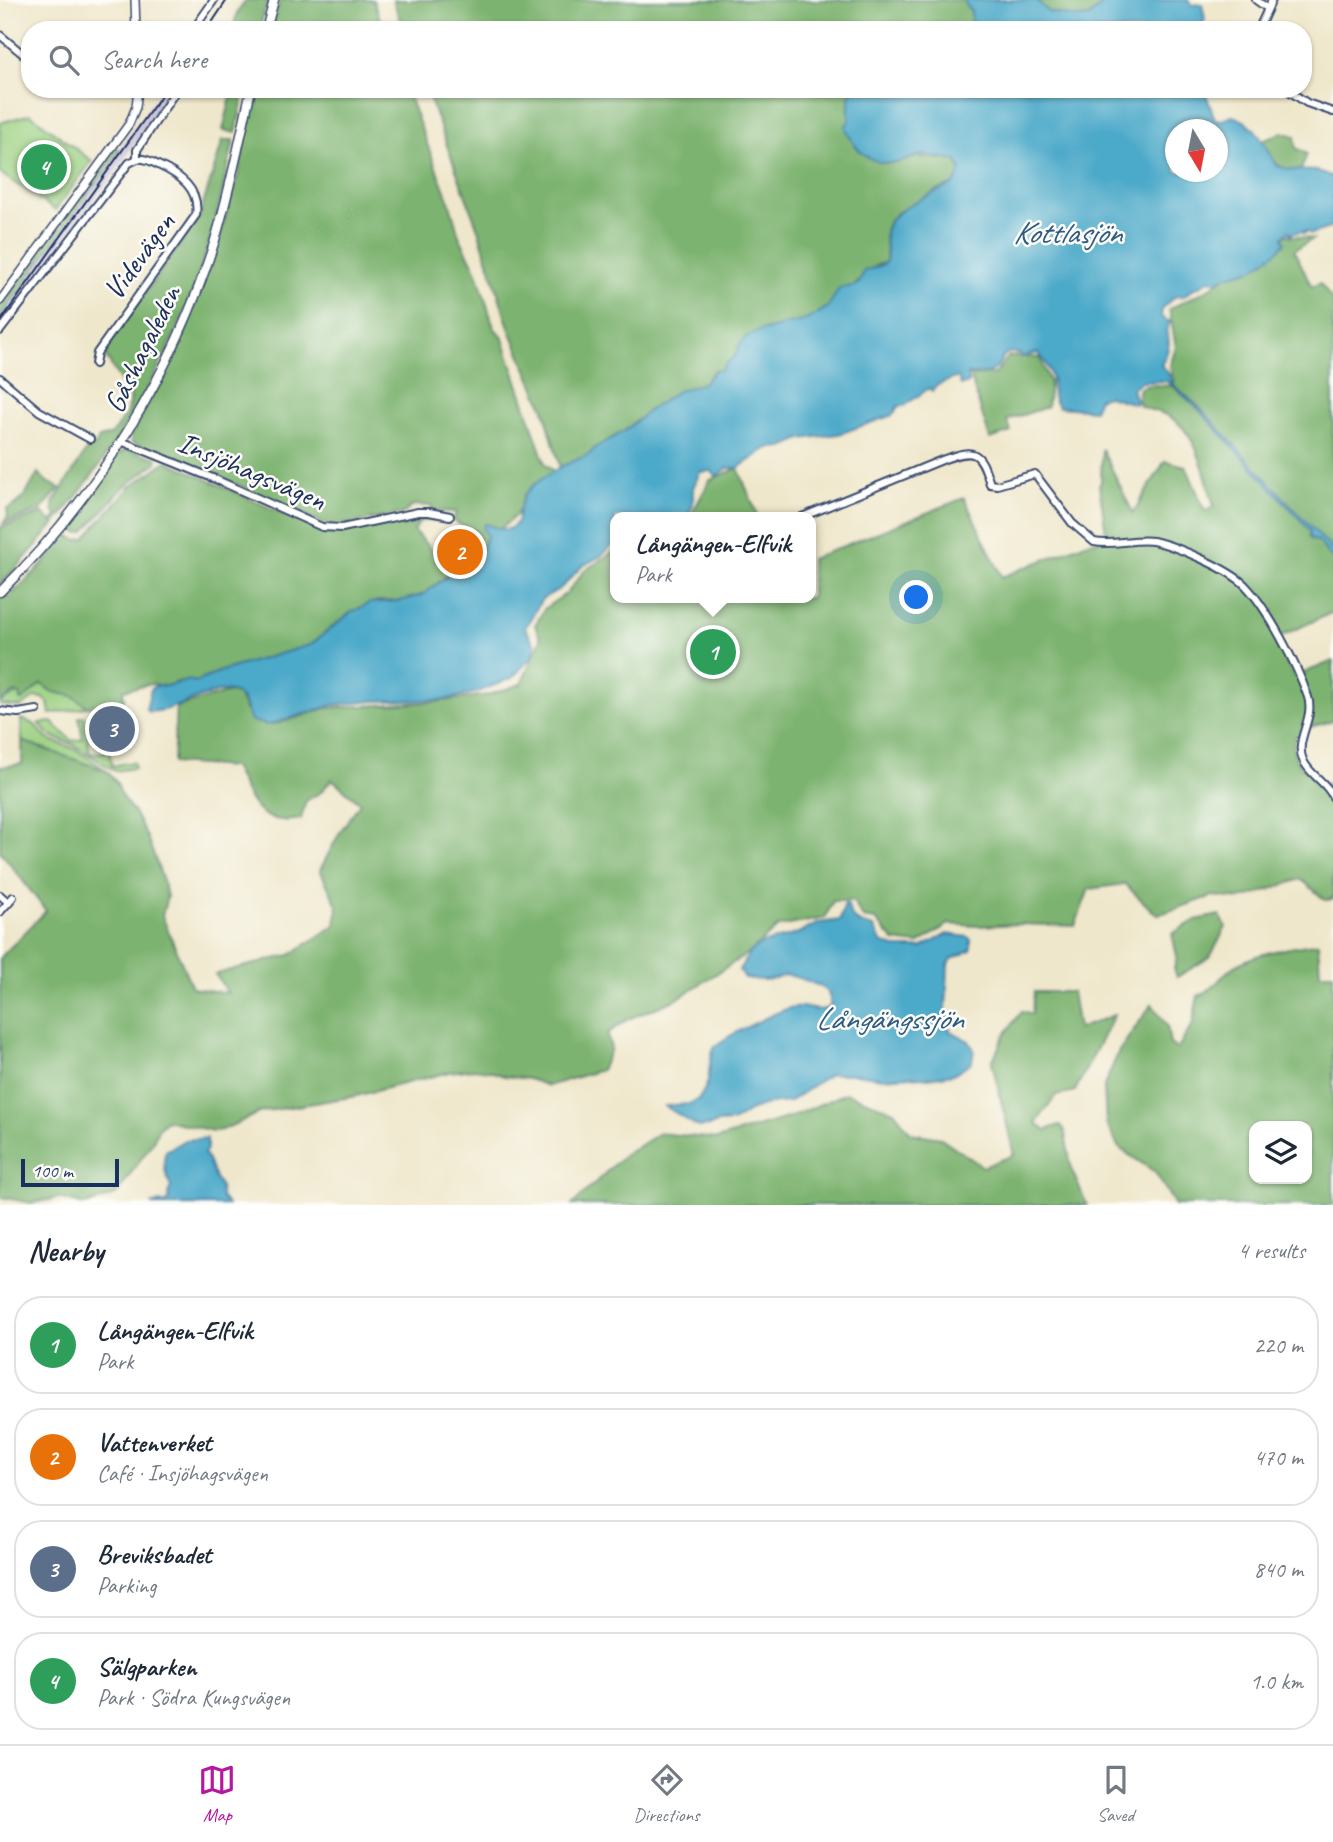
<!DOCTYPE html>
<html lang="en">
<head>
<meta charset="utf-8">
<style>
	:root { --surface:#fff; --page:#f2f2f3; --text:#1f2937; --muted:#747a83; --line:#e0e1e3; --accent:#b5179e }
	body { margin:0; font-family:Caveat,sans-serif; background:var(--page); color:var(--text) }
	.controls { position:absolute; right:21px; bottom:21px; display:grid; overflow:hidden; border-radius:14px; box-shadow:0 2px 5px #0004 }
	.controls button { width:63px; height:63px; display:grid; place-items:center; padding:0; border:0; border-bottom:2px solid var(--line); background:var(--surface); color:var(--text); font:35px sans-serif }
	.compass { position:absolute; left:1165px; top:119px; width:63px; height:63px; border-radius:50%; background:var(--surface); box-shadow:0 2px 5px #0004; rotate:170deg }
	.scale { position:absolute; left:21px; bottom:18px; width:98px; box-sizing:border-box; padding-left:7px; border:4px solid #1b2f5e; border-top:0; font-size:19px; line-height:24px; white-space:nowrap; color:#1b2f5e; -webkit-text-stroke:5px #fdfcf7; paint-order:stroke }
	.you { position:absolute; left:917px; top:598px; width:24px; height:24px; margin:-18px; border:5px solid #fff; border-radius:50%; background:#1a73e8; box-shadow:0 0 0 10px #1a73e833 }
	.badge { display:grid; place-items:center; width:46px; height:46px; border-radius:50%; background:var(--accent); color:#fff; font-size:23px; font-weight:700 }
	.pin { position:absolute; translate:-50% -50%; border:4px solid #fff; box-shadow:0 2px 7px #0006 }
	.popup { position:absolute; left:610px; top:512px; width:206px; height:91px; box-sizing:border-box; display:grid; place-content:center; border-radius:14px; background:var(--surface); filter:drop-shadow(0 2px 5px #0005); font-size:23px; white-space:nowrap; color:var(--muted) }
	.popup b { font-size:26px; color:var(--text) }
	.popup::after { content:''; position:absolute; left:50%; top:100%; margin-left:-14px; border:14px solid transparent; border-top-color:var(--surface) }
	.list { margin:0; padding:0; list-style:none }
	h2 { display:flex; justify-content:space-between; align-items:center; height:91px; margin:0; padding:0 28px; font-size:30px }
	h2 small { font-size:23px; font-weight:400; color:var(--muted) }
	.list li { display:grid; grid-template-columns:46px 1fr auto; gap:21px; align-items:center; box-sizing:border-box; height:98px; margin:0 14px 14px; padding:0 14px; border:2px solid var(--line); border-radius:28px }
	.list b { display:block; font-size:26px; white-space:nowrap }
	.list p { margin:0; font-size:23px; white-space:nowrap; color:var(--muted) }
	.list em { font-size:23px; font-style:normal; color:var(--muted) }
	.icon { flex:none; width:38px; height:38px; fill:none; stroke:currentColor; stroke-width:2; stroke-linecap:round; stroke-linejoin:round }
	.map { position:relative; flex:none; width:1333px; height:1205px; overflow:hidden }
	.search { position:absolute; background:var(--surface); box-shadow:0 2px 5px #0004; left:21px; right:21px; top:21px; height:77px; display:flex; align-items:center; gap:18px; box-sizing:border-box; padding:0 24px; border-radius:28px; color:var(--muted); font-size:26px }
	.sheet { height:539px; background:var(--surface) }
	nav { display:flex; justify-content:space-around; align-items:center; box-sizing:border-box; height:98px; border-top:2px solid var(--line); background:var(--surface); font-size:19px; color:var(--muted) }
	nav a { display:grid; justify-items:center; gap:4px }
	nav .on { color:var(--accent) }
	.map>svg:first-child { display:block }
</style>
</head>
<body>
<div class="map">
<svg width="1333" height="1205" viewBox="0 0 1333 1205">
	<rect width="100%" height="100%" fill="#fdfcf7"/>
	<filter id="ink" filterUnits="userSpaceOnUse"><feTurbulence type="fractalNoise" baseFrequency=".0143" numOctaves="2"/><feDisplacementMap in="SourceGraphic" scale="14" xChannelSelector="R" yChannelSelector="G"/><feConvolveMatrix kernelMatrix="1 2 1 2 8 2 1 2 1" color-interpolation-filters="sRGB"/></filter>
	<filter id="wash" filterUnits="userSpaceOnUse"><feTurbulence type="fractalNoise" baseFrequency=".00686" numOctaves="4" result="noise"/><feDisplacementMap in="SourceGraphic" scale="28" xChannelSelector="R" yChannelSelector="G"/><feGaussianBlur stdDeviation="1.57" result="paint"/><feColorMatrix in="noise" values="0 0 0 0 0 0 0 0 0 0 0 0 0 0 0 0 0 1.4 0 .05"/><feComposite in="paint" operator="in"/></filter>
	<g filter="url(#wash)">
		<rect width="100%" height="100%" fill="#efe7cb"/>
		<path fill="#c7c0d9" d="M162,89h8l-52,80 -118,156v-9l11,-17z"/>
		<path fill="#9cd182" stroke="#5c8070" stroke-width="2" d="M30,114l62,47 -37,49 -55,-37v-50z
			M117,148l3,2 -2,3 -118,163v-9z
			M41,683l12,9 20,4 15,11 -38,7 -2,-12 -5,-4 -8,-1 -14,10 -21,-2v-4c13,-5 27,-10 41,-18z
			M84,716l6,38 15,-2 -2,-14 4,-1 5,29 21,-4 2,6 -20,3 -41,-26 -26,-10 -9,-12 13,-1 20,19 11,-2 -4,-22z
			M21,719l13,5 13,15 28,10 32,22 -85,-30z"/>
		<path fill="#7db370" stroke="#4c7167" stroke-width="2" fill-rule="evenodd" d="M246,0h22l-9,30h-26l4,-17z
			M280,0h93l11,30h-113z
			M393,0h571l1,4 6,7 2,11 -17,8h-552z
			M1036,0h70l-17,17 -11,1 -29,-6z
			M233,89h12l-9,44 -13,-3z
			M256,89h150l44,115 9,32 18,36 17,56 8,8 43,128 10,8 -31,23c-2,18 -11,23 -24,34l-13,-5 -3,6 3,6c-7,17 -14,25 -32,32 8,-12 27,-18 23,-35l-25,-12 3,-9 -22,-1 -3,-5 -18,-1 -9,8 -50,10 -27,2 -125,-56 -71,-27v-6l53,-101 33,-89 22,-74z
			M426,89h427l-4,19v14l55,39c14,-7 20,-3 35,-2 6,1 11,0 18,2l4,13 -7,10 -16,6 -43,24c-2,4 -5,6 -7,10 -7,11 0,26 -2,38l-9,3 -24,21 -11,1 -14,20 -22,13 -50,12 -10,5 -8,10 -2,8 -12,10 -2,5h-8l-10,13 -26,8 -30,20 -22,19 -31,18 -5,6 -30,13 -16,-58 -35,-81 -31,-99z
			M1282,132l13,4 1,12 11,6 -6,16c-27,0 -26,-9 -38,-29z
			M223,140h11c-10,45 -20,90 -35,134 -41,117 -113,222 -199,311v-57l42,-15 10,9 5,-6 -4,-6v-7l35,-55 8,-3 3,-7 12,-3 15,-21 5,-16 -28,-46 96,-134z
			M1287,235l26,4 -19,11 18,37 8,-4 13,18v251l-19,-22 -3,1 -2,5 9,5 15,19v52l-58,27 19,38 39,-16v60l-23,6 -16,11c0,5 -1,12 1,17 4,15 23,30 38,29v115l-8,1 -24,-21 -60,20 -28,-3 -56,19 -32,-31 -36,5 -14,37 -54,-2 -44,2 -28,-2 -31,20 -24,-3 -18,-21 -13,-2 -10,-17h-20l-8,17 -47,9 -28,25 -75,48 -47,19 -21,15 4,15 -10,21 -53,16 -19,-7 -25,-3 -14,-5 -16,-2 -25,3 -93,24 -95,16 -39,18 -9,1 -47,-11 -6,6 -8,17 -36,52 -31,10 -26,-7 -27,5 -32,-6v-239l46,-47 -46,-60v-84l22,-3v-23l85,30 10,12 5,14 13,17 12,23 14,38 6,21 -5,20 30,72 36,5 -13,-19 75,-19 45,-30 3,-18 -18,-37 20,-38 20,-29 -28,-24 -11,13 -15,9 -5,18c-45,8 -50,-18 -68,-52l-60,-4 3,-56 54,-15 7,1 14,28 17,4 12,-2 47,-15 108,-6 53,-7 33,-11 20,-45 -6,-14 10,-17 22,-15 17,-22 31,-20v47h196v-39l153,-61 38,79 86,-35 19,-3 -8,-54 2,-3 1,-33 31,64 32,-52 21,5 19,45 9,-5c-9,-30 -16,-76 -48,-91 -8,-4 -18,-5 -26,-9l-2,-9 2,-9 10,-3 21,1 3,-3 -4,-17 6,-19 -7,-38 36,-18z
			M1009,356l31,2 10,26 -3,23 -40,13 4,12 -21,7 -20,-63 25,-2z
			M127,449l30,9v4l-33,25 -40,45 -6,1 -11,-9 51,-70z
			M167,461l138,63c34,11 67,1 100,-5l-2,7c12,1 16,-10 28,-11 5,0 12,2 18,4l-29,2 -6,10 38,41 -30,23 -22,6h-23l-27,12 -40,32 -15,5 -74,21 -25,11 -15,-1 -15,5 -16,-2 -27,6 1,10 -36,7 -15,-11 -20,-4 -12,-8 -18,16h-3l1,-6 -7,-1 -13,9 -1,-103 5,-5 4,3 35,-34 23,-28 10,5 8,-2 45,-51z
			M738,468l20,49h-68l20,-37z
			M38,473l9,9 13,6 -19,22 -38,14 5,-8 -1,-7c16,-5 23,-22 31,-36z
			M1220,915l6,12 -16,30 -33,20 -3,-8 3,-13 -5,-22 24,-14z
			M1318,943l2,30h13v232h-158l-20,-33 -36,-24 -13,-25 -2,-37 15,-35 33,-47 15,22 3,18 7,5 15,-23 6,-30c17,-8 18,-14 30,-25 25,-20 60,-22 90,-28zM1254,1126h53v53h-53z
			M1034,992h38l6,37 36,-14 -39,76 -19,5 -20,27 10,7 14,-5 4,4 8,42 15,34h-515l51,-49 36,-23 58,6 76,-23 53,-23 48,18 17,22 30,5 42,29 31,-12 -22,-93 12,-26 18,-25 10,3z"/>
		<path fill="#4ba9c9" stroke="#336c94" stroke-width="2" fill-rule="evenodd" d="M964,0h72l13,12 29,6 11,-1 17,-17h82l4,5 10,-1 3,15 -4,11h-229l-1,-19 -6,-7z
			M853,89h354v8l8,22 7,1 10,-4c25,6 32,29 44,49l14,5 28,1 15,6v50l-22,7 -4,-2 -5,2 3,-3 -13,2 -1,3 -2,-5 -6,6 2,6 -10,10 -22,16 -26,7 -10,5 -9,-1 -9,7 -5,1 -10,8 -10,1 -12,11 -1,9 9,5 -4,9c6,11 1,24 -5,34l6,6 6,13 27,24 128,137 5,7v8l-15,-19 -8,-2v-8l-11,-13 -101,-109 -26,-24 -7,-4 -24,1 -9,7 4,12 -1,3 -27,-8 -9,2 -5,12 -35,-3c-9,-9 -5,-15 -7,-27 -2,-9 -8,-20 -14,-27l-16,4 -2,-3 -10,-2c-9,5 -7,7 -12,14 -6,9 -21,8 -30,8v10l-7,1 -3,-8 -21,8 -5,6 -3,-3 -25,18h-6l-5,9 -54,19 -38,5 -18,8 -15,1 -30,20h-10l-12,8 -5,-5 -11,1 -7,16v16l-6,13h-72v26l-14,13 -19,10 -21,22 -19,11 -17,29 10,17 -3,12 -20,21 -34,14 -34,8 -71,1 -40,4 -65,20 -17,-4c-4,-7 -5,-17 -11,-24 -18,-20 -69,20 -93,14l-1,-3 5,-19 6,-4 9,1 23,-6 7,2 25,-11 89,-26 40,-32 19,-10 31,-2 22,-6 26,-19 7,-8 24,-14 8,-18 -4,-8 2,-4c13,3 25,12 33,-4 -1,-5 4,-19 6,-25l9,-10 27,-18 30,-13 5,-6 31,-18 22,-19 30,-20 26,-8 11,-13h7l2,-5 12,-10 2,-8 8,-10 10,-5 50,-12 22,-13 11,-19 14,-2 6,-3 5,-12 21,-7c6,-12 -4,-26 2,-38 9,-19 48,-33 67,-42l7,-13 -4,-10c-9,-2 -23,-5 -33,-6 -8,0 -13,4 -21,6 -28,9 -50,-10 -58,-35l4,-4v-26zM1176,130h42v42h-42z
			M845,903l3,2c2,16 12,19 26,22l7,15 16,6h24l26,-14 21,3 3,3v10l-19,9 -4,6 -2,45 4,21 19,10 5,9 -2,12 -19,12 -25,4 -16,-2 -30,2 -26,-4h-26l-41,28 -21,2 -19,7 -16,11 -16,1 -7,3 -12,1 -33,-21 24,-2 10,-5c3,-6 8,-12 9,-19 2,-11 1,-22 6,-32 5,-9 67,-39 80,-41 13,-2 23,7 36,0 0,-5 1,-11 -3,-15 -5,-7 -31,-15 -39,-17 -4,0 -8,2 -11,3 -10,3 -22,2 -32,0l-6,-8 11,-18 12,-8 34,-10 23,-11 21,-3z
			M207,1138v11l-3,5c8,9 7,23 16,31l1,12 7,8h-77l9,-3 5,2 4,-4 -1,-7 3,-6c-4,-9 -10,-25 -5,-36l19,-11z"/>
	</g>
	<g filter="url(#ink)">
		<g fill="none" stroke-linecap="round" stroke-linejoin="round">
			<defs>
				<path id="minor" d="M1256,0l11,8
					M193,30l21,-30
					M1258,30l14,-30
					M0,35l30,25
					M61,89h5
					M1286,89l21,14 26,9
					M137,159v-9l40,-61
					M0,331l129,-168 8,-4
					M95,364l2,-11 5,-7 94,-131c4,-26 -16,-40 -38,-50 -7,-4 -13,-7 -21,-6
					M0,378l39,33 51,28
					M121,441l94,38 107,48 20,1 76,-16h11l21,4
					M802,517l140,-57c33,-12 38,-10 48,24l7,1 38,-11 37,49 22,19c20,4 40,-4 59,-1 23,5 76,28 92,44 23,24 52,80 63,112 7,22 -14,43 -5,63 6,15 24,22 30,37
					M0,711l18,2 19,-3
					M0,895l9,8
					M0,912l13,-15"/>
				<path id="tertiary" d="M135,0l1,30
					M0,301l129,-177 7,-17 2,-18"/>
				<path id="secondary" d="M266,30l8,-30
					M0,592c98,-96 174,-221 215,-352 15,-50 25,-100 36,-151"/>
			</defs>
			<use href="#minor" stroke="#3b4b6e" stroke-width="10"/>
			<use href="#tertiary" stroke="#3b4b6e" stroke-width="10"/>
			<use href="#secondary" stroke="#3b4b6e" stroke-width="11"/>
			<use href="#minor" stroke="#fff" stroke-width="6"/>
			<use href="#tertiary" stroke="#fff" stroke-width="7"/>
			<use href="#secondary" stroke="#fff" stroke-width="8"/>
			<path stroke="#1b2f5e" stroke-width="2" d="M207,30l20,-30
				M0,322l166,-233"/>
		</g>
	</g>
	<g text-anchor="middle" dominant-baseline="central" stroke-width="5" stroke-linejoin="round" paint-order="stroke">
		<g font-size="30" fill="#1b2f5e" stroke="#fdfcf7">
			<text transform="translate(139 256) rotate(-54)">Videvägen</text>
			<text transform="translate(142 349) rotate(-64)">Gåshagaleden</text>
			<text transform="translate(252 471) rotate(23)">Insjöhagsvägen</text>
		</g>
		<g font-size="32" font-style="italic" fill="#2c5a83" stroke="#fdfcf7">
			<text x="1067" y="232">Kottlasjön</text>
			<text x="889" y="1018">Långängssjön</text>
		</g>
	</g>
</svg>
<div class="controls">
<button><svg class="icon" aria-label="layers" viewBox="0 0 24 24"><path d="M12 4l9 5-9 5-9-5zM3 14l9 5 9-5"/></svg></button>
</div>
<svg class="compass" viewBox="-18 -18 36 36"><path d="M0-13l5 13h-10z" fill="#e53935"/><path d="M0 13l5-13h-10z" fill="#747a83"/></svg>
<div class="scale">100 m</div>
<div class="you"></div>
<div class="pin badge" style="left:713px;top:652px;background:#2e9e5b">1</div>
<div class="popup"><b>Långängen-Elfvik</b>Park</div>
<div class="pin badge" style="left:460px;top:552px;background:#e8710a">2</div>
<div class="pin badge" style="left:112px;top:729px;background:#5c6f8a">3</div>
<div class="pin badge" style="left:44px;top:167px;background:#2e9e5b">4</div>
<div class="search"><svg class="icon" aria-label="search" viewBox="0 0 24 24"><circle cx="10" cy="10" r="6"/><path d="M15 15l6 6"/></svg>Search here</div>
</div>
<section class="sheet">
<h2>Nearby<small>4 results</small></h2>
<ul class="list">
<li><span class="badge" style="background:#2e9e5b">1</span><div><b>Långängen-Elfvik</b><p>Park</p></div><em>220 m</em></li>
<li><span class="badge" style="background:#e8710a">2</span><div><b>Vattenverket</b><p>Café · Insjöhagsvägen</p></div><em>470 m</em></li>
<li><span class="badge" style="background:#5c6f8a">3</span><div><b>Breviksbadet</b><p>Parking</p></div><em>840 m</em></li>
<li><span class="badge" style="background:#2e9e5b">4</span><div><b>Sälgparken</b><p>Park · Södra Kungsvägen</p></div><em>1.0 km</em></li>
</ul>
</section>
<nav>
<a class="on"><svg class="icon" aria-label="map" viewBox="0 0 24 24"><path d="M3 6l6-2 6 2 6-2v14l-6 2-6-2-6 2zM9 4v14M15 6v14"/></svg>Map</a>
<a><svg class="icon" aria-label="directions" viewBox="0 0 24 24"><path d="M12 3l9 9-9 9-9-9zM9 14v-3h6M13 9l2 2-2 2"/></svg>Directions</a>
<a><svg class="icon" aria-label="saved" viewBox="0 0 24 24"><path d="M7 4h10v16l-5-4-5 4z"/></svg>Saved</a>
</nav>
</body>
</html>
